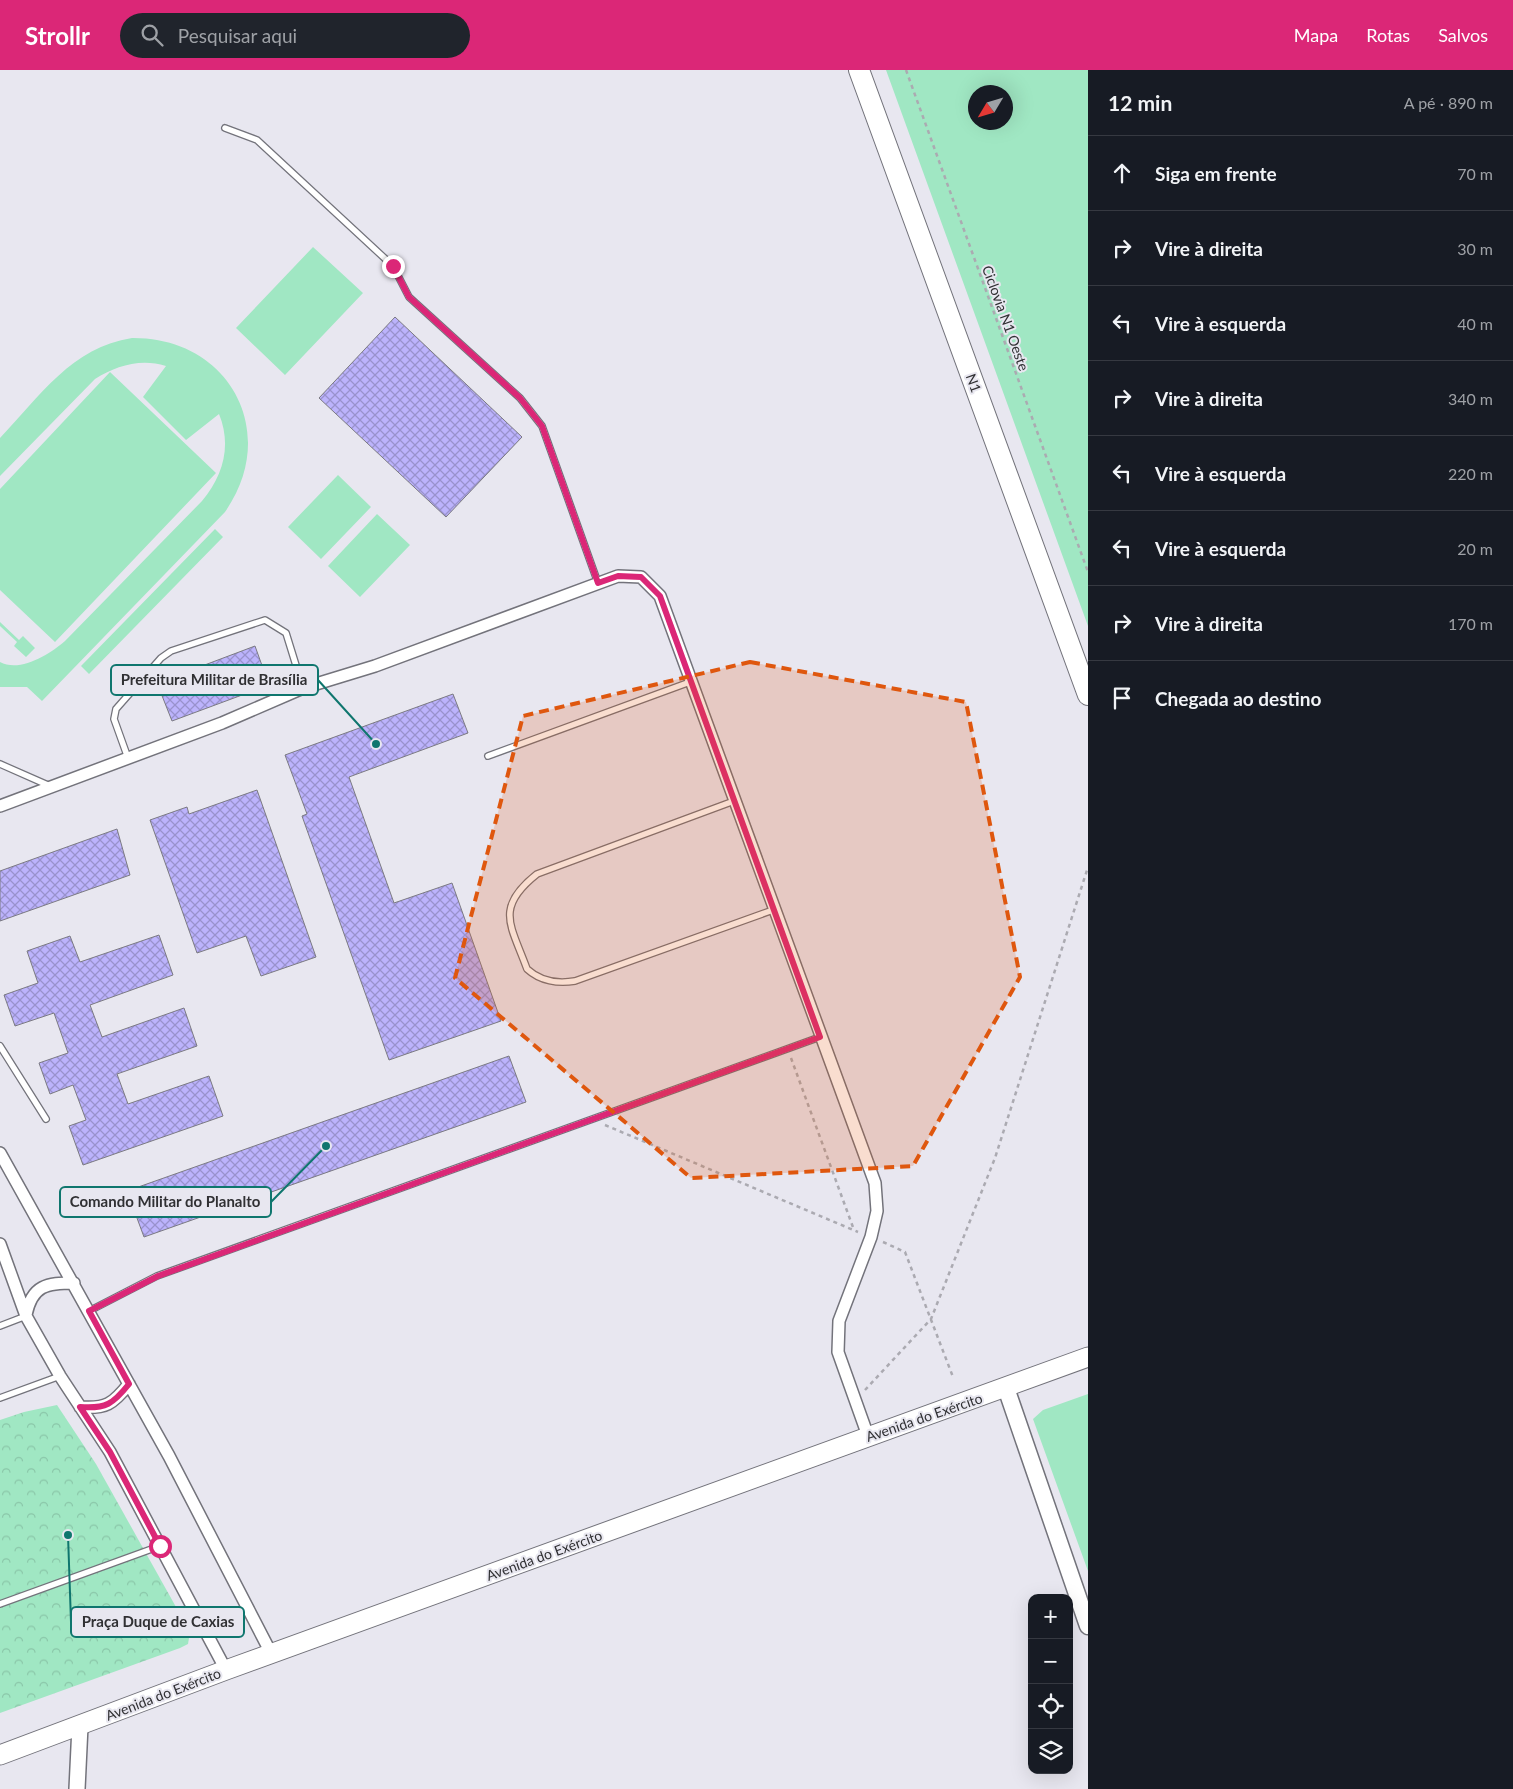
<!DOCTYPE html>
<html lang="pt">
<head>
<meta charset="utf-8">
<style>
	:root { --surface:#171b24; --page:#20242c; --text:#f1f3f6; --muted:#9ea1a6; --line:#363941; --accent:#db2777 }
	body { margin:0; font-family:Lato,sans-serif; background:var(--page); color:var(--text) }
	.controls { position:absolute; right:15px; bottom:15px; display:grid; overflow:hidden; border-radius:10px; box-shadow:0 5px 20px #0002 }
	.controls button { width:45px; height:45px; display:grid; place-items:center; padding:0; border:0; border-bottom:1px solid var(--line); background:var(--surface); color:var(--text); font:25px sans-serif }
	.compass { position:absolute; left:968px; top:15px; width:45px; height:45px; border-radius:50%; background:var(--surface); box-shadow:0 5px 20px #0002; rotate:232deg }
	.stop { position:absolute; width:15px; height:15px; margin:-11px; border:4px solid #db2777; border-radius:50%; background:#fff }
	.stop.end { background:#db2777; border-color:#fff; box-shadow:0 1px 5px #0008 }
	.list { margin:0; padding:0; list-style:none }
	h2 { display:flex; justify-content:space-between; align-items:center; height:65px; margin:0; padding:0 20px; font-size:21px }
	h2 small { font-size:16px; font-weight:400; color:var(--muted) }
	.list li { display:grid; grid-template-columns:32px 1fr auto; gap:15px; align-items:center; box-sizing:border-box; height:75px; padding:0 20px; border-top:1px solid var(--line) }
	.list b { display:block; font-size:19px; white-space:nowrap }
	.list em { font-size:16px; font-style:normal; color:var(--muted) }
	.icon { flex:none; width:28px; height:28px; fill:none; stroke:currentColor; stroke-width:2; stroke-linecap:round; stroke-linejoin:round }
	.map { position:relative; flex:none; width:1088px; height:1719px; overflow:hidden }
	header { display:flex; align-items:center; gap:30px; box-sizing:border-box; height:70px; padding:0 25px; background:var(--accent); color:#fff }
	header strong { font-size:24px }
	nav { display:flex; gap:28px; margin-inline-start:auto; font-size:18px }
	.search { width:350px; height:45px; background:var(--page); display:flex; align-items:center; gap:12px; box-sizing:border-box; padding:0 18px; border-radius:28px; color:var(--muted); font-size:19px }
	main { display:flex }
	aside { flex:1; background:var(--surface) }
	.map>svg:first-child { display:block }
</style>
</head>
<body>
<header>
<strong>Strollr</strong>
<div class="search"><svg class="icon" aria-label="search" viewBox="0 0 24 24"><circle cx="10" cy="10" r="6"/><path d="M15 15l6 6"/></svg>Pesquisar aqui</div>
<nav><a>Mapa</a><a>Rotas</a><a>Salvos</a></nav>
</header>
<main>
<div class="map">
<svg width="1088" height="1719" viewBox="0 0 1088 1719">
	<defs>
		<pattern id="park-crowns" width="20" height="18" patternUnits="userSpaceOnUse" patternTransform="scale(1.25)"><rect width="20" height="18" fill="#a0e7c3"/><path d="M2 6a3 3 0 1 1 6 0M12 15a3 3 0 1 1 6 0" fill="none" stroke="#8ac6a8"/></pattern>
		<pattern id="building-cross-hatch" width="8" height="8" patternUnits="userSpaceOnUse" patternTransform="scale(1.25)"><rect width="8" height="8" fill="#bcb3fc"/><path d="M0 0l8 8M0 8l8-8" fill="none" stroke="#9992cd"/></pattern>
	</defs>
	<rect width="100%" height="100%" fill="#e8e7f0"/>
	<path fill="#a0e7c3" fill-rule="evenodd" d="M886,0h202v556zM976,22h30v30h-30z
		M313,177l50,46 -78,82 -49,-47z
		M132,268c97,-1 149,94 93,174l-183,189 -15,-14h-27v-25c20,11 50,-8 65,-21l137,-140c21,-25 30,-55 17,-87l-33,26 -43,-43 23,-31c-26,-8 -50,0 -71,13l-95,97v-38c40,-42 72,-91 132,-100z
		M110,302l106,101 -161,169 -55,-52v-101z
		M338,405l33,32 -50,52 -33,-32z
		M377,444l33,31 -50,52 -32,-31z
		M215,459l8,8 -134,137 -8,-8z
		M0,552l19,18 4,-4 12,12 -9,9 -12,-11 3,-4 -17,-16z
		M1088,1324v177l-55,-152 10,-9z"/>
	<path fill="url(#park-crowns)" d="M57,1335l39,59 94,168 -2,12 -8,4 -180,65v-293l24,-8z"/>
	<path fill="url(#building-cross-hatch)" stroke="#7b7a82" d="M395,247l127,120 -76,80 -127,-119z
		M255,576l14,39 -97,36 -15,-38z
		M453,624l15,39 -119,44 45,126 58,-20 49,138 -112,39 -87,-244 5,-2 -22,-59z
		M257,720l59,167 -55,19 -15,-40 -49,17 -47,-133 37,-13 2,7z
		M117,759l13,46 -130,46v-50z
		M159,865l14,40 -83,30 12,32 82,-29 13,38 -80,28 11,30 81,-28 14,40 -140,49 -14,-39 17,-6 -13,-35 -23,9 -11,-31 29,-10 -14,-40 -39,13 -11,-31 34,-12 -11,-32 43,-15 10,26z
		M509,986l17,46 -382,135 -17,-46z"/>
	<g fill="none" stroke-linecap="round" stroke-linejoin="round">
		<defs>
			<path id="service" d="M225,58l32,12 136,126 16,31 111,101 22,28 56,157
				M488,686l202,-74
				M128,688l-14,-39 2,-10 45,-51 10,-7 94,-31 21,13 17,55
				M0,694l50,22
				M734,731l-197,73c-43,34 -26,51 -10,95 13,12 31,15 48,12l198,-71
				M0,976l46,73
				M89,1241l68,-35 663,-239
				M0,1256l26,-10
				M0,1328l60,-22
				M0,1534l160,-58"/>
			<path id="minor" d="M0,736l222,-83 81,-35 72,-22 243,-90 23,1 19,19 215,587 2,28 -6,26 -32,84 -1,31 30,84
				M0,1083l169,303 103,199
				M0,1174l26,72 34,60 50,76 116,218
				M26,1245c6,-30 21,-32 48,-32
				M80,1337c26,2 33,-3 49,-23"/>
			<path id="tertiary" d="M77,1719l3,-63"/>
			<path id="secondary" d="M1006,1318l82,238"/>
			<path id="primary" d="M0,1685l226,-85 862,-313"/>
			<path id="trunk" d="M859,0l229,625"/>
		</defs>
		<use href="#service" stroke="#73737b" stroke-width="8"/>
		<use href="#minor" stroke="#73737b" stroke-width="14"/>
		<use href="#tertiary" stroke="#73737b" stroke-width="18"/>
		<use href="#secondary" stroke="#73737b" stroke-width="19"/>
		<use href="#primary" stroke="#73737b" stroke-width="21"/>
		<use href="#trunk" stroke="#73737b" stroke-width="22"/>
		<path stroke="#abaab1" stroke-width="2.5" stroke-dasharray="4 4" stroke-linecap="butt" d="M906,0l182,502
			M791,988l63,172
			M605,1055l253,107
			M883,1172l22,10 48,125
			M865,1320l66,-71 64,-161 93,-291"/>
		<use href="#service" stroke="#fff" stroke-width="5.5"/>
		<use href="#minor" stroke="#fff" stroke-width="11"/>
		<use href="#tertiary" stroke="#fff" stroke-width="15"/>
		<use href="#secondary" stroke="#fff" stroke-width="16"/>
		<use href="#primary" stroke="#fff" stroke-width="19"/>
		<use href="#trunk" stroke="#fff" stroke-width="20"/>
	</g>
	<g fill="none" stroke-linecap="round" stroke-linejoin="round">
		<path stroke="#db2777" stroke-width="6" d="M160,1476l-50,-94 -30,-45c26,2 33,-3 49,-23l-40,-73 69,-35 662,-239 -160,-441 -19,-19 -23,-1 -20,7 -56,-157 -22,-28 -111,-101 -16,-31"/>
	</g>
	<path fill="#df570e" fill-opacity="0.2" stroke="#df570e" stroke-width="4" stroke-dasharray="10 6" stroke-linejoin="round" d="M750,592l216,40 54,275 -107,189 -222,12 -236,-200 68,-262z"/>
	<g text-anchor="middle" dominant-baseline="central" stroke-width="4" stroke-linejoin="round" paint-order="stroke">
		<g font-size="14" fill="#303033" stroke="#e8e7f0">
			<text transform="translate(1006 248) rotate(70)">Ciclovia N1 Oeste</text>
			<text transform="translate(974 313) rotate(70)">N1</text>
			<text transform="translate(924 1347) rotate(-19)">Avenida do Exército</text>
			<text transform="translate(544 1485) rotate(-20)">Avenida do Exército</text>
			<text transform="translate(163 1624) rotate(-21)">Avenida do Exército</text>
		</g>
	</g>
	<path fill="none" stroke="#0f766e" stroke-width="2" d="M376 674L318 610M326 1076L271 1132M68 1465L71 1552"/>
	<g fill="#0f766e" stroke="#e8e7f0" stroke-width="2">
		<circle cx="376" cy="674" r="5"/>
		<circle cx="326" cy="1076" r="5"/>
		<circle cx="68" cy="1465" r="5"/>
	</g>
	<g fill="#e8e7f0" stroke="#0f766e" stroke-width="2">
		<rect x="111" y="595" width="207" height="30" rx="5"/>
		<rect x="60" y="1117" width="211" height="30" rx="5"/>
		<rect x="71" y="1537" width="173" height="30" rx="5"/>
	</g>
	<g font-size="15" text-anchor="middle" font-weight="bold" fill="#303033">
		<text x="214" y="615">Prefeitura Militar de Brasília</text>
		<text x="165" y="1137">Comando Militar do Planalto</text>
		<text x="158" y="1557">Praça Duque de Caxias</text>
	</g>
</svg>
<div class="controls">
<button>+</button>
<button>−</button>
<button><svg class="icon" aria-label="locate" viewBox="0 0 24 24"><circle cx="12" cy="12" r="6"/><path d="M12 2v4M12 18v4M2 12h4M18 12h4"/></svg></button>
<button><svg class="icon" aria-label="layers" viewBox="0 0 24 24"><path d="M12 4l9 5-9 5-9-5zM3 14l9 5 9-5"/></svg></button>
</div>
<svg class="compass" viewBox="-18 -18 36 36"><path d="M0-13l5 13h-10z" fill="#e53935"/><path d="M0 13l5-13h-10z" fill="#9ea1a6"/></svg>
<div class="stop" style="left:160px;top:1476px"></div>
<div class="stop end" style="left:393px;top:196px"></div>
</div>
<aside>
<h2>12 min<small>A pé · 890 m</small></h2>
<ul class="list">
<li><svg class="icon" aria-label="ahead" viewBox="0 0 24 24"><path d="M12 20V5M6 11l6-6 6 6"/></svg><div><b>Siga em frente</b></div><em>70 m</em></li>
<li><svg class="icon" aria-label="right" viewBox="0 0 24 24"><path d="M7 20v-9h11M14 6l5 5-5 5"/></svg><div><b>Vire à direita</b></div><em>30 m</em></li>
<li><svg class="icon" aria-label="left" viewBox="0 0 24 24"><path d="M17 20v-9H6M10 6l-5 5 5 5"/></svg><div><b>Vire à esquerda</b></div><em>40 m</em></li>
<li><svg class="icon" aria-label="right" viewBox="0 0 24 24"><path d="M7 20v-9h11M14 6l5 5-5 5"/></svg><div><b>Vire à direita</b></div><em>340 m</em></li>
<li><svg class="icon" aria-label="left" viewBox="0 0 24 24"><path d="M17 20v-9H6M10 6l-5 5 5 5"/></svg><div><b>Vire à esquerda</b></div><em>220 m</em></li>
<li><svg class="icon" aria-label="left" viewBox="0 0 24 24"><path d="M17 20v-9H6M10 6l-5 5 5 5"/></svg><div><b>Vire à esquerda</b></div><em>20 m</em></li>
<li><svg class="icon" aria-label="right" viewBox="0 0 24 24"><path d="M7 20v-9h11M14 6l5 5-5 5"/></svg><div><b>Vire à direita</b></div><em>170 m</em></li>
<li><svg class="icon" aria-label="arrive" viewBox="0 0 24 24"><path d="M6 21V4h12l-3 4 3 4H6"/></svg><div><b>Chegada ao destino</b></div></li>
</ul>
</aside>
</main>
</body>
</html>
